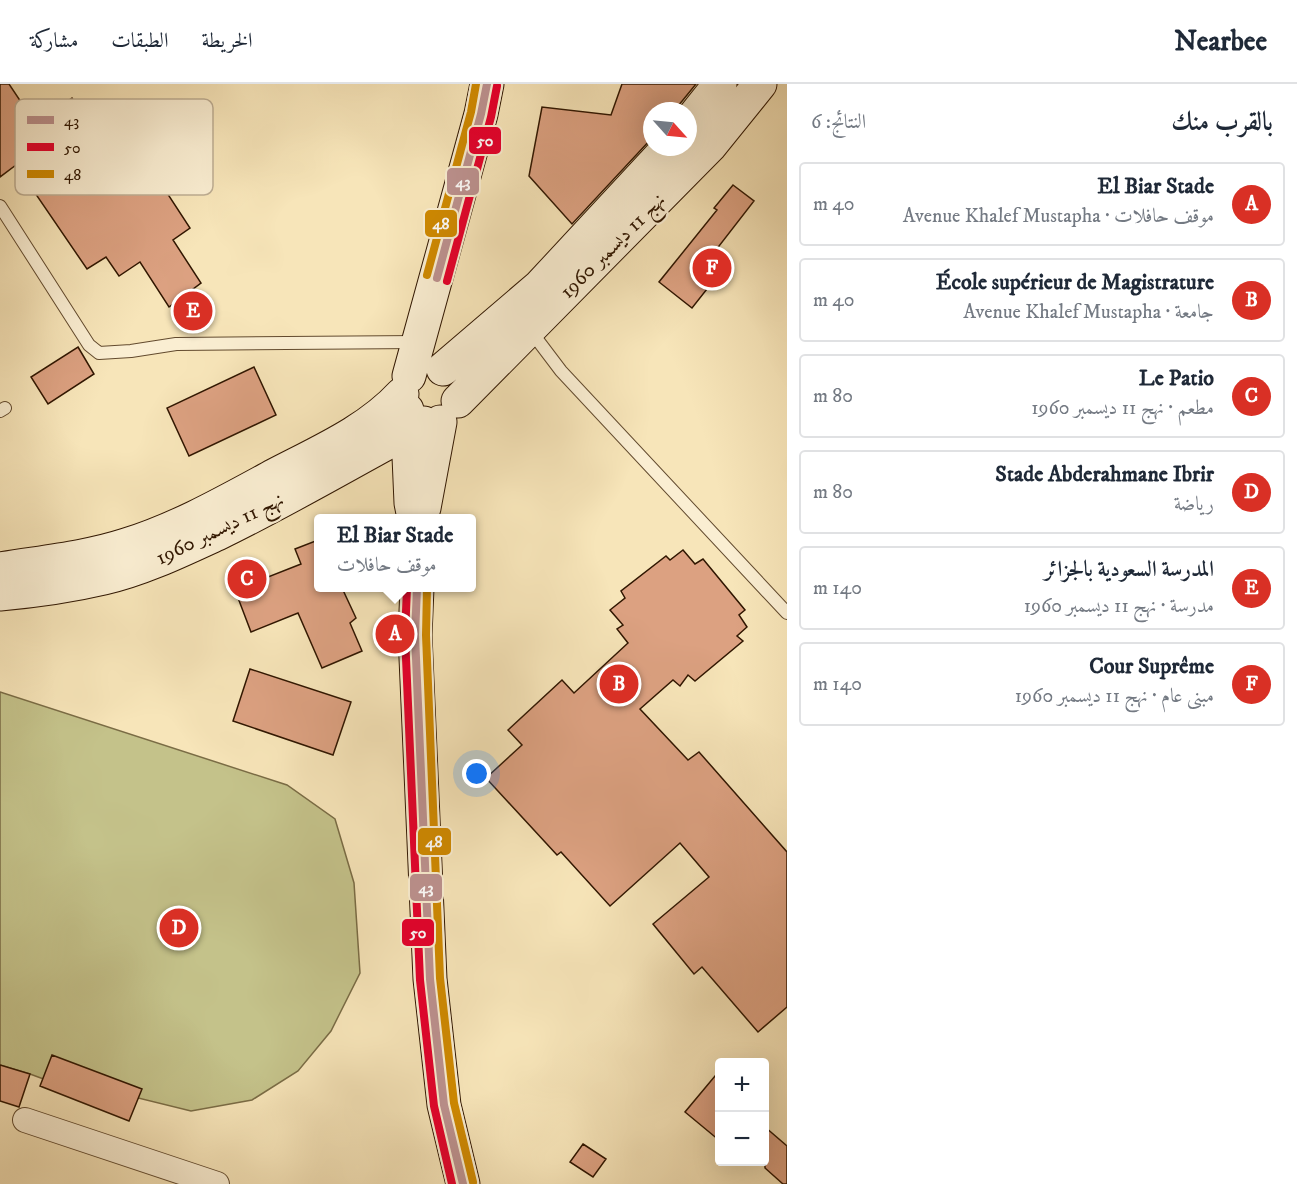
<!DOCTYPE html>
<html lang="ar">
<head>
<meta charset="utf-8">
<style>
	:root { --surface:#fff; --page:#f2f2f3; --text:#1f2937; --muted:#747a83; --line:#e0e1e3; --accent:#d93025 }
	body { margin:0; font-family:"IM FELL DW Pica",Amiri,serif; background:var(--page); color:var(--text); direction:rtl }
	.controls { position:absolute; right:18px; bottom:18px; display:grid; overflow:hidden; border-radius:6px; box-shadow:0 6px 24px #0002 }
	.controls button { width:54px; height:54px; display:grid; place-items:center; padding:0; border:0; border-bottom:2px solid var(--line); background:var(--surface); color:var(--text); font:30px sans-serif }
	.compass { position:absolute; left:643px; top:18px; width:54px; height:54px; border-radius:50%; background:var(--surface); box-shadow:0 6px 24px #0002; rotate:117deg }
	.you { position:absolute; left:477px; top:690px; width:21px; height:21px; margin:-15px; border:4px solid #fff; border-radius:50%; background:#1a73e8; box-shadow:0 0 0 9px #1a73e833 }
	.badge { display:grid; place-items:center; width:39px; height:39px; border-radius:50%; background:var(--accent); color:#fff; font-size:20px; font-weight:700 }
	.pin { position:absolute; translate:-50% -50%; border:3px solid #fff; box-shadow:0 2px 6px #0006 }
	.popup { position:absolute; left:314px; top:430px; width:162px; height:78px; box-sizing:border-box; display:grid; place-content:center; border-radius:6px; background:var(--surface); filter:drop-shadow(0 2px 4px #0005); font-size:20px; white-space:nowrap; color:var(--muted) }
	.popup b { font-size:22px; color:var(--text) }
	.popup::after { content:''; position:absolute; left:50%; top:100%; margin-left:-12px; border:12px solid transparent; border-top-color:var(--surface) }
	.list { margin:0; padding:0; list-style:none }
	h2 { display:flex; justify-content:space-between; align-items:center; height:78px; margin:0; padding:0 24px; font-size:26px }
	h2 small { font-size:20px; font-weight:400; color:var(--muted) }
	.list li { display:grid; grid-template-columns:39px 1fr auto; gap:18px; align-items:center; box-sizing:border-box; height:84px; margin:0 12px 12px; padding:0 12px; border:2px solid var(--line); border-radius:6px }
	.list b { display:block; font-size:22px; white-space:nowrap }
	.list p { margin:0; font-size:20px; white-space:nowrap; color:var(--muted) }
	.list em { font-size:20px; font-style:normal; color:var(--muted) }
	.map { position:relative; flex:none; width:787px; height:1100px; overflow:hidden; direction:ltr }
	header { display:flex; align-items:center; gap:36px; box-sizing:border-box; height:84px; padding:0 30px; background:var(--surface); border-bottom:2px solid var(--line) }
	header strong { font-size:28px }
	nav { display:flex; gap:33px; margin-inline-start:auto; font-size:21px }
	main { display:flex }
	aside { flex:1; background:var(--surface) }
	.map>svg:first-child { display:block }
</style>
</head>
<body>
<header>
<strong>Nearbee</strong>
<nav><a>الخريطة</a><a>الطبقات</a><a>مشاركة</a></nav>
</header>
<main>
<aside>
<h2>بالقرب منك<small>النتائج: 6</small></h2>
<ul class="list">
<li><span class="badge">A</span><div><b>El Biar Stade</b><p>موقف حافلات · Avenue Khalef Mustapha</p></div><em>40 m</em></li>
<li><span class="badge">B</span><div><b>École supérieur de Magistrature</b><p>جامعة · Avenue Khalef Mustapha</p></div><em>40 m</em></li>
<li><span class="badge">C</span><div><b>Le Patio</b><p>مطعم · نهج 11 ديسمبر 1960</p></div><em>80 m</em></li>
<li><span class="badge">D</span><div><b>Stade Abderahmane Ibrir</b><p>رياضة</p></div><em>80 m</em></li>
<li><span class="badge">E</span><div><b>المدرسة السعودية بالجزائر</b><p>مدرسة · نهج 11 ديسمبر 1960</p></div><em>140 m</em></li>
<li><span class="badge">F</span><div><b>Cour Suprême</b><p>مبنى عام · نهج 11 ديسمبر 1960</p></div><em>140 m</em></li>
</ul>
</aside>
<div class="map">
<svg width="787" height="1100" viewBox="0 0 787 1100">
	<rect width="100%" height="100%" fill="#f7e5b9"/>
	<filter id="stains"><feTurbulence type="fractalNoise" baseFrequency=".00333" numOctaves="4"/><feColorMatrix values="0 0 0 0 .2 0 0 0 0 .09 0 0 0 0 .02 0 0 0 .5 -.17"/></filter>
	<radialGradient id="worn" r=".72"><stop offset=".6" stop-color="#630" stop-opacity="0"/><stop offset="1" stop-color="#630" stop-opacity=".3"/></radialGradient>
	<path fill="#c4c28a" stroke="#7a6c45" stroke-width="1.5" d="M0,608l287,93 48,34 19,64 6,90 -29,58 -33,40 -46,29 -61,11 -81,-20 -10,9 -70,-26 -30,-9z"/>
	<path fill="#dca181" stroke="#301600" stroke-width="1.5" d="M0,0h9l26,39 37,-25 14,23 23,-17 81,124 -17,12 28,43 -32,24 -29,-45 -21,14 -13,-19 -19,12 -71,-104 -16,12z
		M622,0h74l-22,27h-22v27l-80,86 -43,-48 13,-69 69,8z
		M733,101l21,16 -42,54 14,10 -34,43 -33,-26 58,-72 -3,-2z
		M78,263l16,27 -46,30 -17,-27z
		M254,283l22,48 -87,41 -22,-48z
		M318,456v48h24l14,30 -6,5 12,28 -40,17 -24,-55 -47,19 -16,-42 66,-26 -6,-15z
		M683,466l12,14 8,-5 42,51 -6,5 8,12 -10,9 6,5 -48,40 -7,-6 -8,11 -7,-6 -33,29 48,51 11,-8 88,100v155l-29,25 -56,-65 -8,7 -41,-50 56,-47 -29,-34 -70,63 -49,-54 -4,3 -71,-77 36,-33 -14,-15 54,-50 12,13 54,-50 -11,-14 6,-4 -13,-15 15,-12 -4,-7 45,-35 4,4z
		M250,585l101,33 -18,53 -100,-34z
		M52,971l90,34 -13,32 -89,-35z
		M0,981l30,9 -11,33 -19,-6z
		M720,986v71l-35,-29z
		M765,1043l22,19v38h-4l-18,-16z
		M583,1060l23,15 -13,18 -23,-15z"/>
	<g fill="none" stroke-linecap="round" stroke-linejoin="round">
		<defs>
			<path id="lane" d="M0,122l89,139 10,8 32,-2 45,-7 241,-2
				M530,246l31,41 226,242
				M0,327l5,-3"/>
			<path id="street" d="M25,1036l192,64"/>
			<path id="secondary" d="M688,40l32,-40
				M443,285l97,-83 129,-139
				M409,292l72,-262 6,-30
				M458,317l252,-255 50,-62
				M407,326l4,93 3,15
				M424,424l16,-86
				M0,485c42,-7 86,-11 126,-24 52,-16 101,-44 149,-70 44,-23 93,-44 127,-81
				M417,504l-2,47 15,344 14,126 19,79
				M0,510c35,-3 70,-8 104,-16 39,-9 78,-28 115,-45 70,-34 137,-74 205,-110"/>
		</defs>
		<use href="#lane" stroke="#624a2e" stroke-width="14"/>
		<use href="#street" stroke="#624a2e" stroke-width="26"/>
		<use href="#secondary" stroke="#301600" stroke-width="35"/>
		<use href="#lane" stroke="#faeed2" stroke-width="12"/>
		<use href="#street" stroke="#faeed2" stroke-width="24"/>
		<use href="#secondary" stroke="#faeed2" stroke-width="33"/>
		<defs>
			<path id="bus-1" d="M437,194l44,-164 6,-30
				M417,504l-2,47 15,344 14,126 19,79"/>
			<path id="bus-2" d="M447,197l44,-164 6,-31
				M407,504l-2,47 15,345 14,126 18,78"/>
			<path id="bus-3" d="M427,191l44,-163 5,-28
				M427,504l-1,47 14,343 14,125 19,79"/>
		</defs>
		<use href="#bus-1" stroke="#faeed2" stroke-width="12"/>
		<use href="#bus-2" stroke="#faeed2" stroke-width="12"/>
		<use href="#bus-3" stroke="#faeed2" stroke-width="12"/>
		<use href="#bus-1" stroke="#bc918f" stroke-width="8"/>
		<use href="#bus-2" stroke="#e4002b" stroke-width="8"/>
		<use href="#bus-3" stroke="#cf8900" stroke-width="8"/>
	</g>
	<g text-anchor="middle" dominant-baseline="central" stroke-width="4.5" stroke-linejoin="round" paint-order="stroke">
		<g font-size="21" fill="#301600" stroke="#faeed2">
			<text transform="translate(613 162) rotate(-45)">نهج 11 ديسمبر 1960</text>
			<text transform="translate(220 445) rotate(-26)">نهج 11 ديسمبر 1960</text>
		</g>
	</g>
	<rect x="15" y="15" width="198" height="96" rx="9" fill="#faeed2" stroke="#bdad93" stroke-width="1.5"/>
	<rect x="27" y="32" width="27" height="8" fill="#bc918f"/>
	<rect x="27" y="59" width="27" height="8" fill="#e4002b"/>
	<rect x="27" y="86" width="27" height="8" fill="#cf8900"/>
	<g font-size="16" fill="#301600">
		<text x="64" y="42">43</text>
		<text x="64" y="69">50</text>
		<text x="64" y="96">48</text>
	</g>
	<g stroke="#faeed2" stroke-width="2">
		<rect x="468" y="42" width="34" height="29" rx="6" fill="#e4002b"/>
		<rect x="446" y="83" width="34" height="29" rx="6" fill="#bc918f"/>
		<rect x="424" y="125" width="34" height="29" rx="6" fill="#cf8900"/>
		<rect x="417" y="743" width="35" height="29" rx="6" fill="#cf8900"/>
		<rect x="409" y="789" width="34" height="29" rx="6" fill="#bc918f"/>
		<rect x="401" y="834" width="34" height="29" rx="6" fill="#e4002b"/>
	</g>
	<g font-size="16" text-anchor="middle" font-weight="bold" fill="#fff">
		<text x="485" y="62">50</text>
		<text x="463" y="103">43</text>
		<text x="441" y="145">48</text>
		<text x="434" y="763">48</text>
		<text x="426" y="809">43</text>
		<text x="418" y="854">50</text>
	</g>
	<rect width="100%" height="100%" filter="url(#stains)"/>
	<rect width="100%" height="100%" fill="url(#worn)"/>
</svg>
<div class="controls">
<button>+</button>
<button>−</button>
</div>
<svg class="compass" viewBox="-18 -18 36 36"><path d="M0-13l5 13h-10z" fill="#e53935"/><path d="M0 13l5-13h-10z" fill="#747a83"/></svg>
<div class="you"></div>
<div class="pin badge" style="left:395px;top:550px">A</div>
<div class="popup"><b>El Biar Stade</b>موقف حافلات</div>
<div class="pin badge" style="left:619px;top:600px">B</div>
<div class="pin badge" style="left:247px;top:495px">C</div>
<div class="pin badge" style="left:179px;top:844px">D</div>
<div class="pin badge" style="left:193px;top:227px">E</div>
<div class="pin badge" style="left:712px;top:184px">F</div>
</div>
</main>
</body>
</html>
